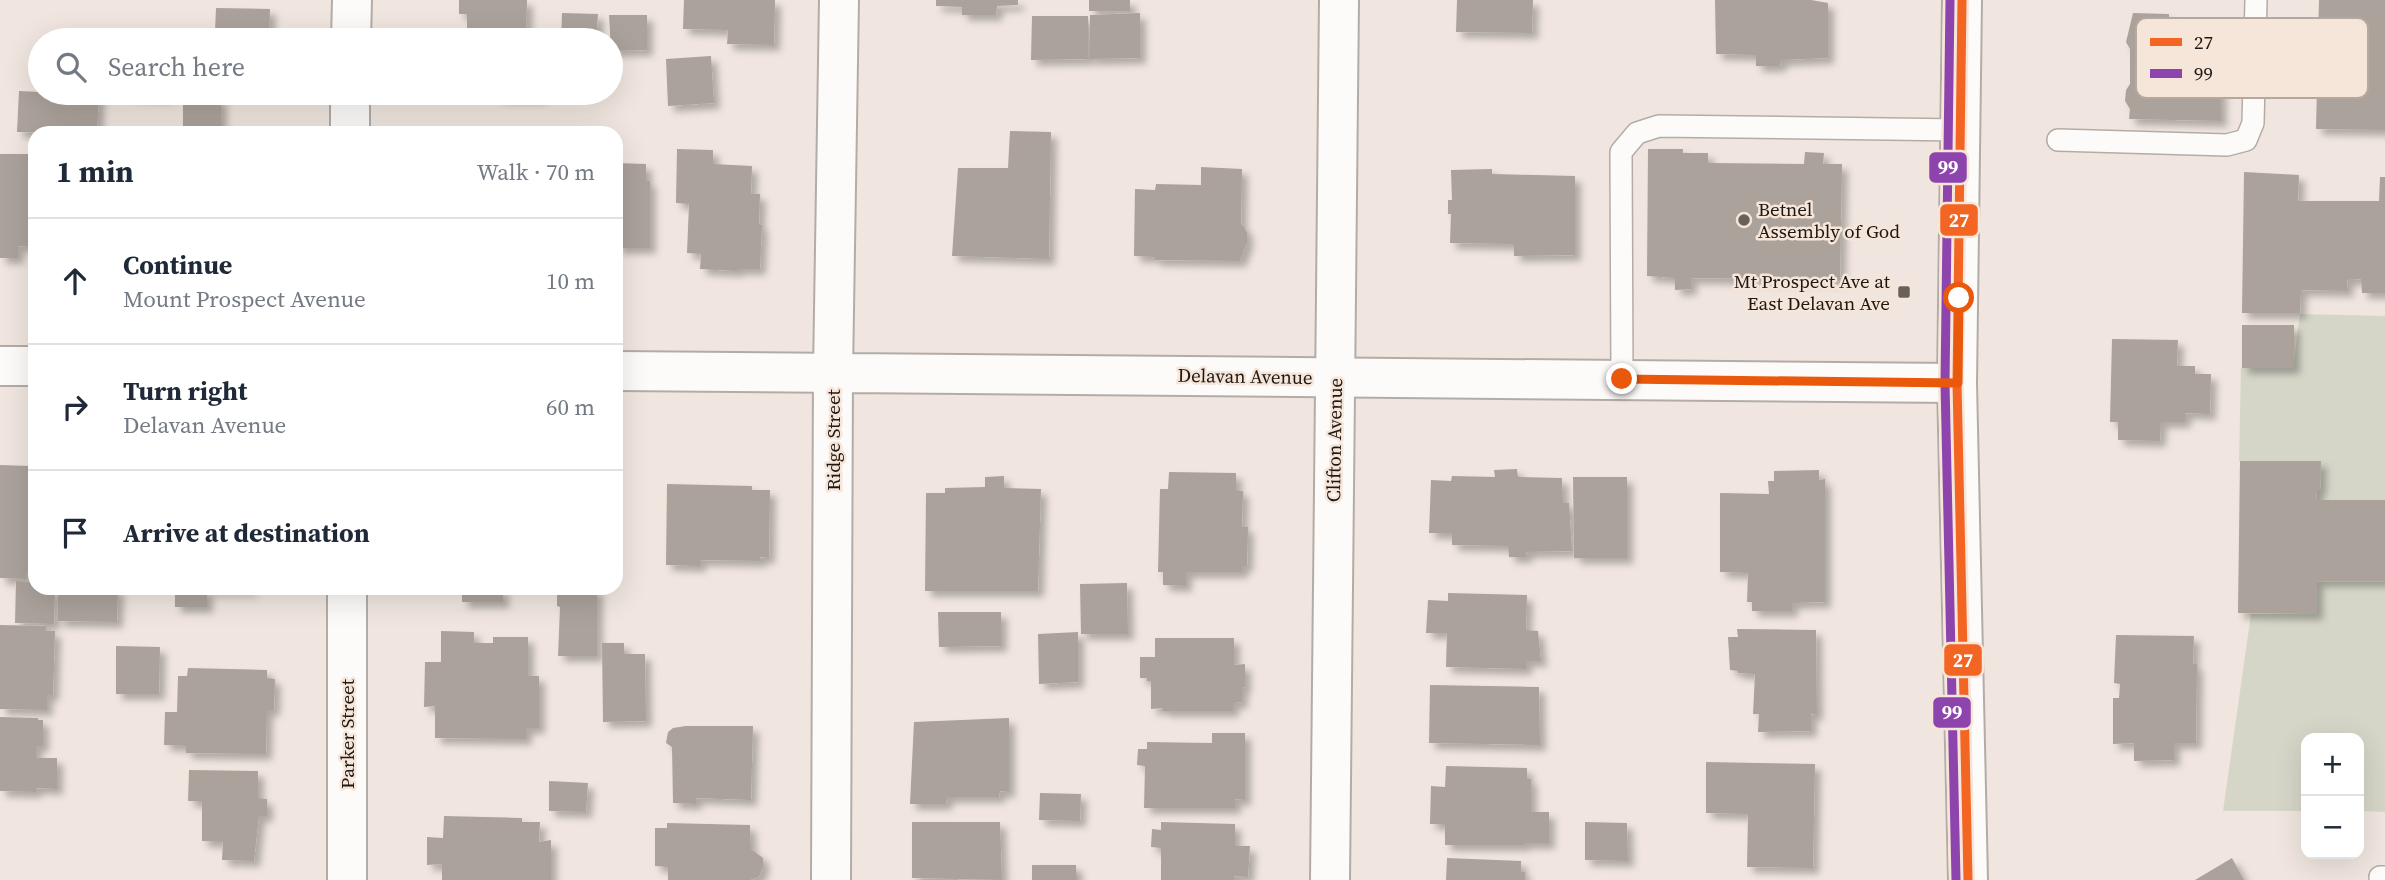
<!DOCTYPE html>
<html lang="en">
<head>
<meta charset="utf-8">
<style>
	:root { --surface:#fff; --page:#f6f6f7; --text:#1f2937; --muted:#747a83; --line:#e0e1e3 }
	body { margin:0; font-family:"Source Serif 4",serif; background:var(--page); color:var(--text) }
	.controls { position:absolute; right:21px; bottom:21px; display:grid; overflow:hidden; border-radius:14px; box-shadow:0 7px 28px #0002 }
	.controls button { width:63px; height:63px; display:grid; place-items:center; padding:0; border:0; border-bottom:2px solid var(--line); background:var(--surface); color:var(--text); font:35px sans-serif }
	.stop { position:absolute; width:21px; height:21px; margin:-16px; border:5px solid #ea580c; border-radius:50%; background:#fff }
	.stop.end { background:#ea580c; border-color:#fff; box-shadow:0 2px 7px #0008 }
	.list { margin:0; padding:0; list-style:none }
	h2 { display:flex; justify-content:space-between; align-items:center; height:91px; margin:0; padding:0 28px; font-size:30px }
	h2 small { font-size:23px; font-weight:400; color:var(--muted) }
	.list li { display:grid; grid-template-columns:46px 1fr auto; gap:21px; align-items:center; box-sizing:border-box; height:126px; padding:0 28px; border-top:2px solid var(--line) }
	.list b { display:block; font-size:26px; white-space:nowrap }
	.list p { margin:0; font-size:23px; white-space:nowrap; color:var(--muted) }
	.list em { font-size:23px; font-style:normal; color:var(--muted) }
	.icon { flex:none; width:38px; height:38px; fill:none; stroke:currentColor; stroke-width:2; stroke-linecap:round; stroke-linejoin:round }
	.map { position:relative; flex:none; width:2385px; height:880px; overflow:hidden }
	.search { position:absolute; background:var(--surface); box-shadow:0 7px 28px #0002; left:28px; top:28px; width:595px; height:77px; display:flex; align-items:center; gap:18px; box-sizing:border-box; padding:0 24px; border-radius:38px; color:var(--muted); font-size:26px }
	.panel { position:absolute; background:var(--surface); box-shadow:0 7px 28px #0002; left:28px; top:126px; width:595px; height:469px; border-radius:21px }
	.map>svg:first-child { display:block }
</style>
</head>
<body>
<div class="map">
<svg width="2385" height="880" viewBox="0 0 2385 880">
	<defs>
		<filter id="shadow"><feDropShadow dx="6" dy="6" stdDeviation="3.5" flood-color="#0004"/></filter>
	</defs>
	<rect width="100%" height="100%" fill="#f0e6df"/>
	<path fill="#d5d6c8" d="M2300,314l85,2v184h-69l4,-38 -81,-1 2,-93h52z
		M2317,582h68v230l-26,-1v-73h-53v73h-83l28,-197h66z"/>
	<path fill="#aba29b" filter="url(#shadow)" d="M459,0h68l-1,35 -12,1 1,3 -7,1h-29v-2h-12v-24h-8z
		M684,0h91l-1,45 -47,-1 1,-14 -45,-1z
		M936,0h82v5l-21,1 -1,9h-34v-8l-26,-1z
		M1089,0h41v11h-41z
		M1457,0h76l-1,33 -76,-1z
		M1715,0h96l17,3v55l-47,2 -1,6h-24v-11l-40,-1z
		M2319,0h66v130l-69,-1z
		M216,8l54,1 -1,31h-63l1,-8h8z
		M562,13l36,1 -2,26h-35z
		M1140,13v45l-51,1 1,-44z
		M2133,13l36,1v15l51,2 1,90 -92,-2 1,-10 -5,-8 1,-11 4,-6v-35l-4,-7z
		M609,15h38v35l-36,1z
		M1032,16h56v43l-57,1z
		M711,56l3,47 -46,3 -2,-47z
		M19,91l80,4 -2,38 -80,-1z
		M128,93h38l-1,4 -37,-2z
		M497,93h43v4h-43z
		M183,97h38v36h-38z
		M1010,131l41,1 -2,127 -97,-3 6,-88h50z
		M677,149l36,1v14l39,2 -1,28h9l-1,30 3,1 -2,44h-23v2l-37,-2 1,-15 -14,-1 2,-49 -13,-1z
		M1648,149h35v4h25v10l96,1 1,-12 19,1 -1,11h19l-2,116 -149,-2v11l-16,1v-12l-28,-2z
		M0,154h35v93l-17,-1v12h-18z
		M616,163l30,1v17h4v67h-34z
		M1201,167l41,2 -1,56 3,1 3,7v10l-7,18 -85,-1v-3l-21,-1 1,-67 20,1 1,-6 45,1z
		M1492,169v5l83,2v79l-61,1v-12l-64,-1 1,-29h-3v-14h4l-1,-30z
		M2244,172l55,3 -1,26h81l1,-24h5v116h-23l-1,-14 -14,1 1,11 -47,-1 -1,23h-58z
		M2242,325h52v43h-52z
		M2112,339l66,1 -1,26h18v8h16l-1,40 -25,-1v9h-24l-1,19 -42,-1v-18h-8z
		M2240,461h81l-1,29h-3l-1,10h69v81h-68v33l-79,-1z
		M0,465l30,1v13h5v94h-9v6l-26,-1z
		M1517,469l1,8 44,1 1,25h6l3,48 -46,1 1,5h-18l-1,-11 -56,-1v-12h-23l2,-53 20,1 1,-5 43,1 -1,-7z
		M1819,470v10l6,-1v123l-33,1v8h-40v-9h-5l1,-29 -28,-1v-79l49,1 -1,-13h6v-10z
		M1169,472l67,1v17l7,1 -1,36h6l-1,39h-5v6h-56v14l-23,-1v-13h-5l2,-83h8z
		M1004,476v12l37,1 -3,102h-113l1,-98h19v-5l40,-1v-10z
		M1573,477h54v81h-53z
		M667,484l85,2v4h18l-1,68 -9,-1 1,4 -61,-1v6l-34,-1z
		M16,581l19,1v6h20l-1,36 -39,-1z
		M1127,583l1,51h-47l-1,-50z
		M58,588h60l-1,34 -59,-1z
		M175,588h76v3h-44v16h-32z
		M462,588h41v14h-41z
		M557,588h40v68h-39l2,-49 -3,-1z
		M1448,593l79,2 -1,35 12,1 3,30h-15v8l-80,-2 1,-34h-21l2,-33 20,1z
		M938,612h63v34l-62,1z
		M0,625l46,1v5h9l-2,64h-6v15l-47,-1z
		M1737,629l79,1 1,85 -6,-1v17l-53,1 1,-18h-6l2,-40 -17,-1v-2l-8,-1 -2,-33h10z
		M441,631l33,1v11h19v-6h35v39h11v52h-13v11l-91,-1v-32l-11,1 1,-45h16z
		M1078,632v50l-39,2 -1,-50z
		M2116,635l78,1 -1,28h4l-1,79h-22v17l-40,1v-18l-21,1v-46h6l1,-14 -6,-1z
		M1155,638h79v27l11,-1v23l-3,1v14l-9,1v8h-70v-3l-12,1v-28h-4v-3h-7v-21h15z
		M602,643h22v11h21l1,67 -43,1z
		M116,646l44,1 -1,47h-43z
		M188,668l79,2v8l8,1 -1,31h-7l-1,44 -80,-1v-7l-22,-1 1,-33h12l1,-36h9z
		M1430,685l109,2 1,58 -111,-2z
		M0,717l38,1v2h5v26h-7v12h21v31l-21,-1v4l-36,-1z
		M1009,718v74l-9,-1 -1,6h-52l-1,7h-36l4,-82z
		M686,726h67l-2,74 -55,-2v6l-23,-1 -1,-56 -6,-4 2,-11 5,-4z
		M1212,733h33v67l-10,-1v9h-91l1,-42 -8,-1 1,-16h9v-7l65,1z
		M1706,762l109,2 -2,104 -66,-1 1,-53 -42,-1z
		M1446,766l81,2v11h4v33h18v31h-25v2h-79v-21h-15l1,-38 14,1z
		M189,770l69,1v27l9,1v17h-8l-5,45 -32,-1 1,-18 -21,-1v-40h-14z
		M549,781l39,2 -2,29 -37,-1z
		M1040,793l41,1 -1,27 -41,-1z
		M444,816l78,2v4h18l-1,20 12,-2v40h-109v-16l-15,1v-28l16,1z
		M912,822h88l2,58 -90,-2z
		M1161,822l74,2v22h15l-2,31 -14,-1v4h-73v-32l-10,-1 1,-18 9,1z
		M1585,822l42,1 1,38 -43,-1z
		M667,823l83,2 1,24 12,9v9l-4,10 -9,3h-82v-13l-13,-1v-38h12z
		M1447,858l74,3v11h4v8h-79z
		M2232,858l12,22h-49z
		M1032,865h44l1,15h-45z"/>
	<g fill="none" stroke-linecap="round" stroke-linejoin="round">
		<defs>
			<path id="lane" d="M2058,140l169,5 19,-5 7,-17 3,-123
				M1622,379l-1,-227 16,-19 22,-7 302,4
				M2380,877h5"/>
			<path id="street" d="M351,40l1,-40
				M350,133v-40
				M0,366h35
				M616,371l1341,12
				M347,588v292
				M831,880l2,-507 6,-373"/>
			<path id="secondary" d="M1962,0l-5,383 11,497
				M1330,880l9,-880"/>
		</defs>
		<use href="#lane" stroke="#b3aca6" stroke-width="24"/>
		<use href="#street" stroke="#b3aca6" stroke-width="42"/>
		<use href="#secondary" stroke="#b3aca6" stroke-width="42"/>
		<use href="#lane" stroke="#fdfbfa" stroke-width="21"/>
		<use href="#street" stroke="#fdfbfa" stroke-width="38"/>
		<use href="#secondary" stroke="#fdfbfa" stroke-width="38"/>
		<defs>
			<path id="bus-1" d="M1962,0l-5,383 11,497"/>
			<path id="bus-2" d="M1950,0l-5,383 11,497"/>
		</defs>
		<use href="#bus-1" stroke="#f6e5d9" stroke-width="14"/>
		<use href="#bus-2" stroke="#f6e5d9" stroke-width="14"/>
		<use href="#bus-1" stroke="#f26522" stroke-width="9"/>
		<use href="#bus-2" stroke="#8e44ad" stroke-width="9"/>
	</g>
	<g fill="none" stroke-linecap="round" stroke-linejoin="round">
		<path stroke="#ea580c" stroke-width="9" d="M1622,379l336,4 1,-85"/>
	</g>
	<g fill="#68605b" stroke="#f6e5d9" stroke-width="2.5">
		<circle cx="1744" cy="220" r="7"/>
		<rect x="1897" y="285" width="14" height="14" rx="3.5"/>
	</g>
	<g text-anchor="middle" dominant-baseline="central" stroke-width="5" stroke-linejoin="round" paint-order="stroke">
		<g font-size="19" fill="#1e1814" stroke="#f6e5d9" text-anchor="start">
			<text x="1758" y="209">Betnel<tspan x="1758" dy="22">Assembly of God</tspan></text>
			<text x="1890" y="281" text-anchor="end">Mt Prospect Ave at<tspan x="1890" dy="22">East Delavan Ave</tspan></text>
		</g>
		<g font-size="19" fill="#1e1814" stroke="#f6e5d9">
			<text transform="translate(1245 376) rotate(1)">Delavan Avenue</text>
			<text transform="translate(833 440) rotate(-90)">Ridge Street</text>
			<text transform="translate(1334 440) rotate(-89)">Clifton Avenue</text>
			<text transform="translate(347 734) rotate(-90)">Parker Street</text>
		</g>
	</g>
	<rect x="2136" y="18" width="232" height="80" rx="10" fill="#f6e5d9" stroke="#b5a89e" stroke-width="2"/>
	<rect x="2150" y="38" width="32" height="8" fill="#f26522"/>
	<rect x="2150" y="69" width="32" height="9" fill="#8e44ad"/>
	<g font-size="19" fill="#1e1814">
		<text x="2194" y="49">27</text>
		<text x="2194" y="80">99</text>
	</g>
	<g stroke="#f6e5d9" stroke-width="2.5">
		<rect x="1928" y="151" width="40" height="33" rx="7" fill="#8e44ad"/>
		<rect x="1939" y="203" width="40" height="34" rx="7" fill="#f26522"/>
		<rect x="1943" y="643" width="40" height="34" rx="7" fill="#f26522"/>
		<rect x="1932" y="696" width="40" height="33" rx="7" fill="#8e44ad"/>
	</g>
	<g font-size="19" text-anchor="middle" font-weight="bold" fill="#fff">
		<text x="1948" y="174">99</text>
		<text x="1959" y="227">27</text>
		<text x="1963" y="667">27</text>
		<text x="1952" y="719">99</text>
	</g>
</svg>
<div class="controls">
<button>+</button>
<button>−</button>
</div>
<div class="stop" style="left:1959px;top:298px"></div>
<div class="stop end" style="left:1622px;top:379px"></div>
<div class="search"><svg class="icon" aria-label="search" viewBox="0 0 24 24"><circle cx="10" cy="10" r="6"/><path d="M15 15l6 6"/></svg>Search here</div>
<section class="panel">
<h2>1 min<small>Walk · 70 m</small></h2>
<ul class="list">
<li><svg class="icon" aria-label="ahead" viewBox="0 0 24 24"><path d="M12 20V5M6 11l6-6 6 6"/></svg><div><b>Continue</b><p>Mount Prospect Avenue</p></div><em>10 m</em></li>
<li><svg class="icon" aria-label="right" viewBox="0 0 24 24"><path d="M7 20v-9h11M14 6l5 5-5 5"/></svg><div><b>Turn right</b><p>Delavan Avenue</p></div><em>60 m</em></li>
<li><svg class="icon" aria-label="arrive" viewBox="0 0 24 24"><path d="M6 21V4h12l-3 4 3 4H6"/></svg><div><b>Arrive at destination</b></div></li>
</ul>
</section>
</div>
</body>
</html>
